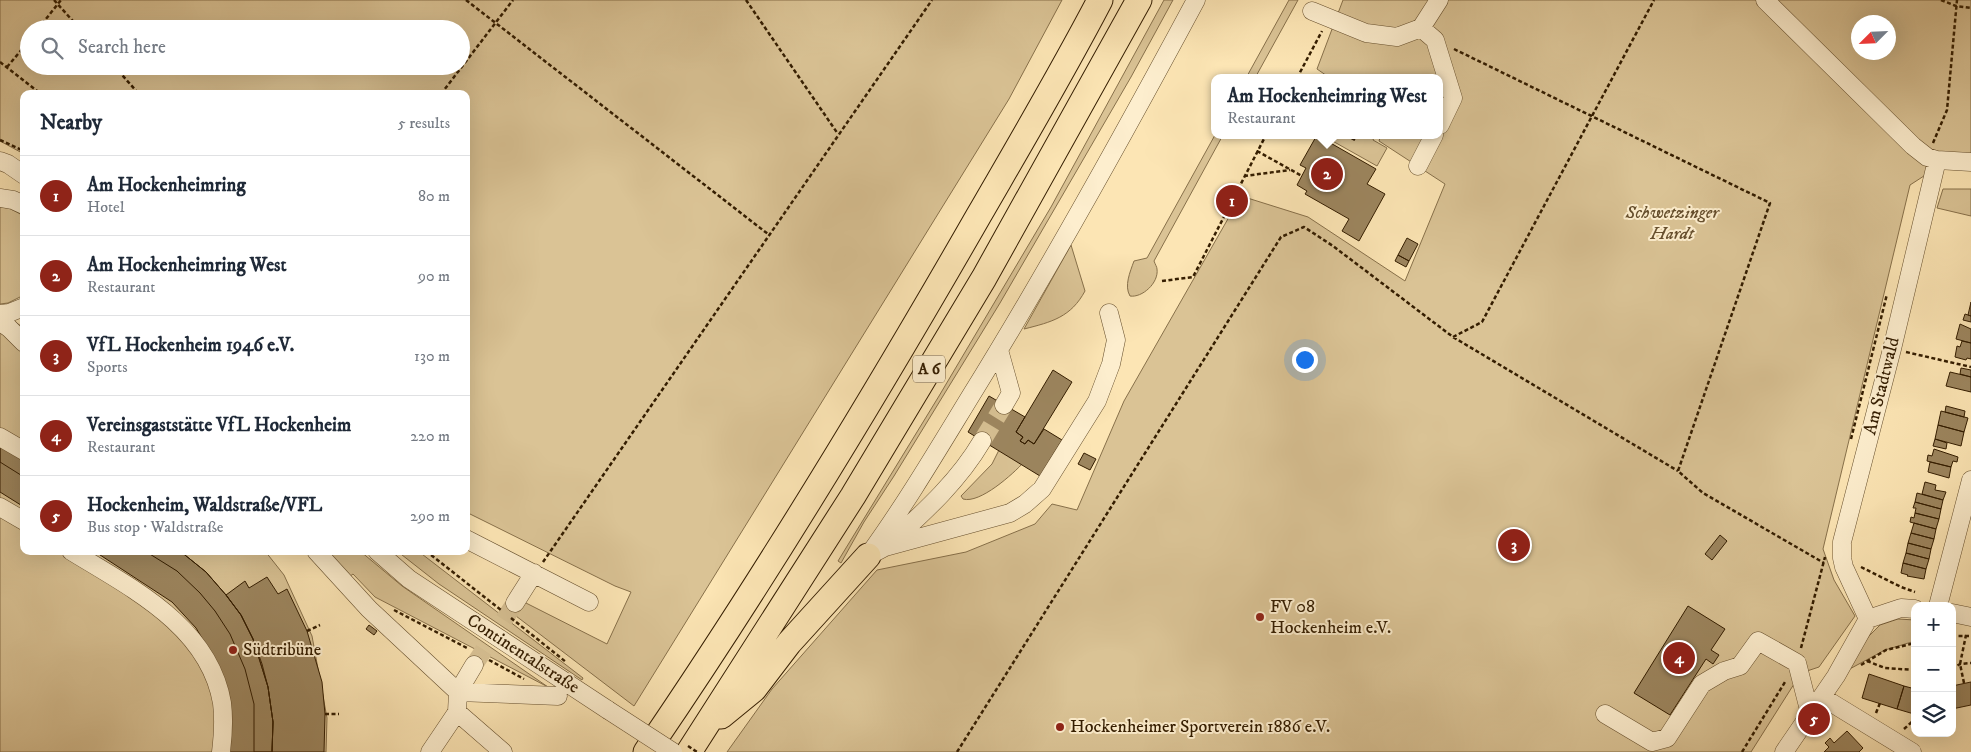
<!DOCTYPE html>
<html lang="en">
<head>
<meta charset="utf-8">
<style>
	:root { --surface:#fff; --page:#f2f2f3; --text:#1f2937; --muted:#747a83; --line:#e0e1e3; --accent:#8f2418 }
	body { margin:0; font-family:"IM FELL DW Pica",serif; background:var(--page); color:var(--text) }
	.controls { position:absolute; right:15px; bottom:15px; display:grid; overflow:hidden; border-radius:10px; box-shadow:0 5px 20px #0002 }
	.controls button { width:45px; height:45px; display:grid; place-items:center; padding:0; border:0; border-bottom:1px solid var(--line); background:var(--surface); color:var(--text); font:25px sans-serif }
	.compass { position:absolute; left:1851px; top:15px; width:45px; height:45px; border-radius:50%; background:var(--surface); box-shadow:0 5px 20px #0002; rotate:246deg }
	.you { position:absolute; left:1304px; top:359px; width:18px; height:18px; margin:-12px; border:4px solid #fff; border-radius:50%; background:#1a73e8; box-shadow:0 0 0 8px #1a73e833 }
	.badge { display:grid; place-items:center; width:32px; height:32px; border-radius:50%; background:var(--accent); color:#fff; font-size:16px; font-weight:700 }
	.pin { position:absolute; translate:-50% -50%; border:2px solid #fff; box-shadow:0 1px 5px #0006 }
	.popup { position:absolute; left:1211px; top:74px; width:232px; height:65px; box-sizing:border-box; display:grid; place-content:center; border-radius:10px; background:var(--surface); filter:drop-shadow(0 1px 4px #0005); font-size:16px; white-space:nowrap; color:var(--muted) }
	.popup b { font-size:19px; color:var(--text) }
	.popup::after { content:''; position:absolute; left:50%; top:100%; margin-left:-10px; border:10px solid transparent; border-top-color:var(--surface) }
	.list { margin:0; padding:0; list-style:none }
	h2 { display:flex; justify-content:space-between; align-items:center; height:65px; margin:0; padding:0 20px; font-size:21px }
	h2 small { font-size:16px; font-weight:400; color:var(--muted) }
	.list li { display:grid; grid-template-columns:32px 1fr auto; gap:15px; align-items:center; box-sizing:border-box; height:80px; padding:0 20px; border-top:1px solid var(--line) }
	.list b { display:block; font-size:19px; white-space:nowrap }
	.list p { margin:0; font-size:16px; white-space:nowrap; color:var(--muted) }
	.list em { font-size:16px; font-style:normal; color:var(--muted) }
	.icon { flex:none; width:28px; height:28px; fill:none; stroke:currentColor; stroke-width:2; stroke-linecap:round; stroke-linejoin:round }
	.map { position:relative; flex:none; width:1971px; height:752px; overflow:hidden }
	.search { position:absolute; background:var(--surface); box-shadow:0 5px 20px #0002; left:20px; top:20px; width:450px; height:55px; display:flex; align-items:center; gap:12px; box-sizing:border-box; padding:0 18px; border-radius:28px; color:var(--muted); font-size:19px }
	.panel { position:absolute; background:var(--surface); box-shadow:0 5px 20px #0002; left:20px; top:90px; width:450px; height:465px; border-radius:10px }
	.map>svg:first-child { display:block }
</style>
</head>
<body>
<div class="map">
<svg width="1971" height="752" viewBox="0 0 1971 752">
	<rect width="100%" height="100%" fill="#fce5b4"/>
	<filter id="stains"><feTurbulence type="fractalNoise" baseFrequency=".004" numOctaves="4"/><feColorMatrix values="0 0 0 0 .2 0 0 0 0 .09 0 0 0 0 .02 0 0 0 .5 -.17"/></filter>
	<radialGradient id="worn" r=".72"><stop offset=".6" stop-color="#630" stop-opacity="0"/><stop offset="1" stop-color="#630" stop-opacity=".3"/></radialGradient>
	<path fill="#dac395" stroke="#87704a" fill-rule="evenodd" d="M0,0h1062l-53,99 -375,607 -118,-90 8,-14 83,42 24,-52 -16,-6 -149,-74v-418h-442v60l-24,-13zM29,29h432v37h-432z
		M1164,0h9l-42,77 -131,226 -106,173 -30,46 -23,41 -3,-2 101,-165 112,-189z
		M1289,0h9l-43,78h-9z
		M1343,0h628v164l-27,-1 -34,22 -87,364 11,31 21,36 -36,51 -18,6 -50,79h-1024l45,-63 105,-119 89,-18 69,-28 17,-20 25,6 47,-109 117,-205 67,21 97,64 40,-97 -66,-43 2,-6h59v-57h-110l-13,-9zM1858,22h30v30h-30z
		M1215,135h8l-69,126c1,3 3,6 3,8 2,14 -15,29 -27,27 -6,-10 0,-24 4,-35l13,-3z
		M1331,135h44l-2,5 14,8 -10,18 -48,-27z
		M1943,189h28v27l-34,-8z
		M0,207l9,1 15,8v79l-16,8 -8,1z
		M1071,245l14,46c-14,26 -33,31 -61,38z
		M0,312l24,16v223h241l19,24 28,61 15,82 -1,34h-326z
		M1001,446l23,16c-11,12 -44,42 -61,37l-2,-3 31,-32z
		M324,551h36l42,35 146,101 -173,-90 -22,-23 -4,3z
		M397,551h21l165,127 -1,2 -143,-96z
		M1898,619l17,1v21l-30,9 -41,22 25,-36 11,-11z"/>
	<path fill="#9c855e" stroke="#341d00" d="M1317,135h8l4,3 -2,3 49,28 -9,15 18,10 -26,47 -17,-10 7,-12 -44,-25 2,-3 -10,-6 9,-17 -6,-3z
		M1407,238l11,6 -9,17 -11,-6z
		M1398,255l11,6 -3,6 -11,-6z
		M1971,302v14l-3,-1z
		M1965,314l6,2v6l-8,-2z
		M1960,324l11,5v14l-15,-4z
		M1962,341l9,2v16l-4,-1 -1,2 -11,-3 2,-11 3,1z
		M1961,368l10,2v7l-11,-3z
		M1053,370l19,12 -38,62 -6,-4 -3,4 -5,-3 3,-4 -7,-5z
		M1950,372l21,5v15l-25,-6z
		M989,396l36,21 -9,15 7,5 -3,4 5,3 3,-4 6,4 10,-15 18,11 -22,36 -72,-44z
		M1946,406l19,5 -1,6 -19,-5z
		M1941,411l27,7 -4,14 -26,-7z
		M1938,425l26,7 -3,14 -26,-7z
		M1935,439l12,4 -1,6 -13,-3z
		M0,440l24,14v23l-24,-15z
		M0,440l24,14v53l-24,-15z
		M1934,449l24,8 -1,5 -4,-1 -2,6 -24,-6 1,-6 4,1z
		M1084,453l12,6 -6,11 -12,-6z
		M1930,462l21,5 -2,11 -21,-6z
		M1925,482l11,3 -1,5 11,2 -3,8 -21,-6z
		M1917,493l26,7 -2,9 -26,-7z
		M1915,502l26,7 -2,10 -24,-6 1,-5h-3z
		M1915,513l24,6 -3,10 -26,-7 1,-5 3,1z
		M1914,523l22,6 -2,10 -23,-6z
		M1911,533l23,6 -3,10 -23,-6z
		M1720,535l7,6 -15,19 -7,-6z
		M1908,543l23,6 -2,10 -23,-6z
		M94,551h86l26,21 20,23 15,20 12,24 15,48 5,35 -1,30h-47l-9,-90 -20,-34 -24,-26z
		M145,551h35l26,21 20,23 15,20 12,24 15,48 5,35 -1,30h-18v-48l-9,-35 -15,-35 -15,-23 -15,-18 -23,-22z
		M1906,553l23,6 -3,10 -23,-6z
		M1903,563l23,6 -2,10 -17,-3 1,-1 -7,-2z
		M267,577l11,17 9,-5 20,42 15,51 3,32 -1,38h-52l1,-30 -5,-35 -6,-23 -9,-25 -12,-24 -15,-20 19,-14 4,7z
		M1688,606l37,23 -14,21 8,5 -6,9 -7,-5 -36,56 -36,-22z
		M369,625l8,6 -3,4 -8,-6z
		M1869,674l35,12 -7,23 -35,-11z
		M1971,682v23l-19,4v-23z
		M1904,686l11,3v42l-1,-17 -17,-5z
		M1847,731l16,17 -4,4h-35l5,-5 -4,-4 5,-5 4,5z"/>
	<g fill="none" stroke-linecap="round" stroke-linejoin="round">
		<path stroke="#d4bd90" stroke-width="18" stroke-dasharray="18 9" stroke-linecap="butt" d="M982,441l22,-36
			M474,665l41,-62"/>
		<defs>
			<path id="minor" d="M1765,0l148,146 14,11 10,3 -45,189 -50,193v16l2,9 24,52
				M1312,11l54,22 31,4 24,-9 18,-28
				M1421,28l14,12 18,58 -13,27
				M1937,160l34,2
				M0,161l8,3 16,11
				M1418,166l16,-31
				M0,198l13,2 11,5
				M0,314l9,-1 15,-6
				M0,322l9,6 15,15
				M999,350l12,43 -7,12
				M0,437l24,14
				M0,507l24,14
				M466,539l123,63
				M888,545c35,-32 70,-63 94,-104
				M71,551c60,37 138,75 151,152 2,16 1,33 -1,49
				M316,551l53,58 89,83 -1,20 46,40
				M377,551l32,28 199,131
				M868,556c37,-51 69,-105 102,-159 80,-129 154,-263 226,-397
				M868,556l17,-9 125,-34 15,-9 17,-15 55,-88 14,-37 5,-24 -7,-27
				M515,603l19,-30
				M1938,606l33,-126
				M1952,613l19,4
				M474,665l-16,27 100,4
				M1822,697l90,55
				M1605,714l47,28 15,-4 35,-54 22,-13 16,-5 18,-25 39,22 13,51
				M430,752l27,-40
				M1784,752l52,-76 32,-57 33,-11 14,1"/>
			<path id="highway" d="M721,716l33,-27 35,-46 79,-87
				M646,752c119,-174 228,-354 333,-537 41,-71 83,-142 121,-215
				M689,752l164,-256 131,-218 155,-278"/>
		</defs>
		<use href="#minor" stroke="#664f2d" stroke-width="19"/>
		<use href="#highway" stroke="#341d00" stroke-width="27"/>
		<path stroke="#341d00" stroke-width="2.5" stroke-dasharray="4 2.5" stroke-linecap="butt" d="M54,0l26,29
			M466,0l302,234
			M746,0l92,134
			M1941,0l15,6 15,2
			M38,29l23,-29
			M1454,49l316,154 -92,268 25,22 121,70
			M0,62l41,32
			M114,66l25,28
			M7,67l22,-26
			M1297,78l25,-47
			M441,94l72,-94
			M1346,135l9,5
			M0,140l24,11
			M1933,143l14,-33 10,-110
			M1257,151l45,25
			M1244,176l46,-6
			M1162,281l31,-4 73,-142
			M1453,337l29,-15 172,-322
			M1906,352l65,15
			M1851,439l36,-145
			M426,551l75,59
			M543,562l389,-562
			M1861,567l40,20 14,5
			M394,610l75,39
			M511,618l55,44
			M307,631l13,-6
			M1952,636h19
			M1801,648l24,-91
			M489,660l35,19
			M1867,661l18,7 30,2
			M1861,665l25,-15 29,-7
			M1952,669l8,-5 11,-1
			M1964,683l-4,-19 6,-29
			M1876,713l4,-10
			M325,714h14
			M1904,729l10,-9
			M957,752l324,-515 23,-10 29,19 120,91 225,134
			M1742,752l43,-70"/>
		<use href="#minor" stroke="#fdeece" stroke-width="18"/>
		<use href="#highway" stroke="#fce5b4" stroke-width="25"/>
		<defs>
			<path id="minor-bridge" d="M608,710l65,42"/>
		</defs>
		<use href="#minor-bridge" stroke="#664f2d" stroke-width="19" stroke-linecap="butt"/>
		<path stroke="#341d00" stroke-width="2.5" stroke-dasharray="4 2.5" stroke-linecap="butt" d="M688,746l9,6"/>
		<use href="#minor-bridge" stroke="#fdeece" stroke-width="18"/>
	</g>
	<g fill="#8f2418" stroke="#fdeece" stroke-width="2">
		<circle cx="1260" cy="617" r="5"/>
		<circle cx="233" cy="650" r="5"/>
		<circle cx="1060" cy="727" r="5"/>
	</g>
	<g text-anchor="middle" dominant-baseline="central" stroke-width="4" stroke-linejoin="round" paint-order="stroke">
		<rect fill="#fdeece" stroke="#705c3e" stroke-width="1" x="913" y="355.5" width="32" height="27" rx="4"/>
		<g font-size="16" font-weight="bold" fill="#341d00">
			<text x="929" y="369">A 6</text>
		</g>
		<g font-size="18" font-style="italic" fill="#664f2d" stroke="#fdeece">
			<text x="1672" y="213">Schwetzinger<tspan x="1672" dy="21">Hardt</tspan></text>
		</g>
		<g font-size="18" fill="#341d00" stroke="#fdeece">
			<text transform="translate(1882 386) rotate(-76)">Am Stadtwald</text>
			<text transform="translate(523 654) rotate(33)">Continentalstraße</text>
		</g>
		<g font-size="18" fill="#341d00" stroke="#fdeece" text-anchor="start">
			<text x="1270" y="607">FV 08<tspan x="1270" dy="21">Hockenheim e.V.</tspan></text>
			<text x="243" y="650">Südtribüne</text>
			<text x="1070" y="727">Hockenheimer Sportverein 1886 e.V.</text>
		</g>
	</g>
	<rect width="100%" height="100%" filter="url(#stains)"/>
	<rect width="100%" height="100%" fill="url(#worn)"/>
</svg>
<div class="controls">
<button>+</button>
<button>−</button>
<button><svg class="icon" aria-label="layers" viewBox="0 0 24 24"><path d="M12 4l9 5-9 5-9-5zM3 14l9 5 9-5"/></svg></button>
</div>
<svg class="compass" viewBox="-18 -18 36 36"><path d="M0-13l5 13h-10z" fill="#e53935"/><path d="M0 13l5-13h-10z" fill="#747a83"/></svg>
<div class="you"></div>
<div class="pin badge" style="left:1232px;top:201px">1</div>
<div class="pin badge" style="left:1327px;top:174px">2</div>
<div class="popup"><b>Am Hockenheimring West</b>Restaurant</div>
<div class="pin badge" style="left:1514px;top:545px">3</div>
<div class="pin badge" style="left:1679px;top:658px">4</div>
<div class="pin badge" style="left:1814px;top:719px">5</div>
<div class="search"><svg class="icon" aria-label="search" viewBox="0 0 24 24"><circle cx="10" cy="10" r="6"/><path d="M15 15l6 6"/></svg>Search here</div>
<section class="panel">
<h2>Nearby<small>5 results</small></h2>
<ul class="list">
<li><span class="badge">1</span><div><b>Am Hockenheimring</b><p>Hotel</p></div><em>80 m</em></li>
<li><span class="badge">2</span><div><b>Am Hockenheimring West</b><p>Restaurant</p></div><em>90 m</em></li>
<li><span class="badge">3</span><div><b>VfL Hockenheim 1946 e.V.</b><p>Sports</p></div><em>130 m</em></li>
<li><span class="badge">4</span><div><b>Vereinsgaststätte VfL Hockenheim</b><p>Restaurant</p></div><em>220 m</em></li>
<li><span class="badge">5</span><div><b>Hockenheim, Waldstraße/VFL</b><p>Bus stop · Waldstraße</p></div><em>290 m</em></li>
</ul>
</section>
</div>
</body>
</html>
